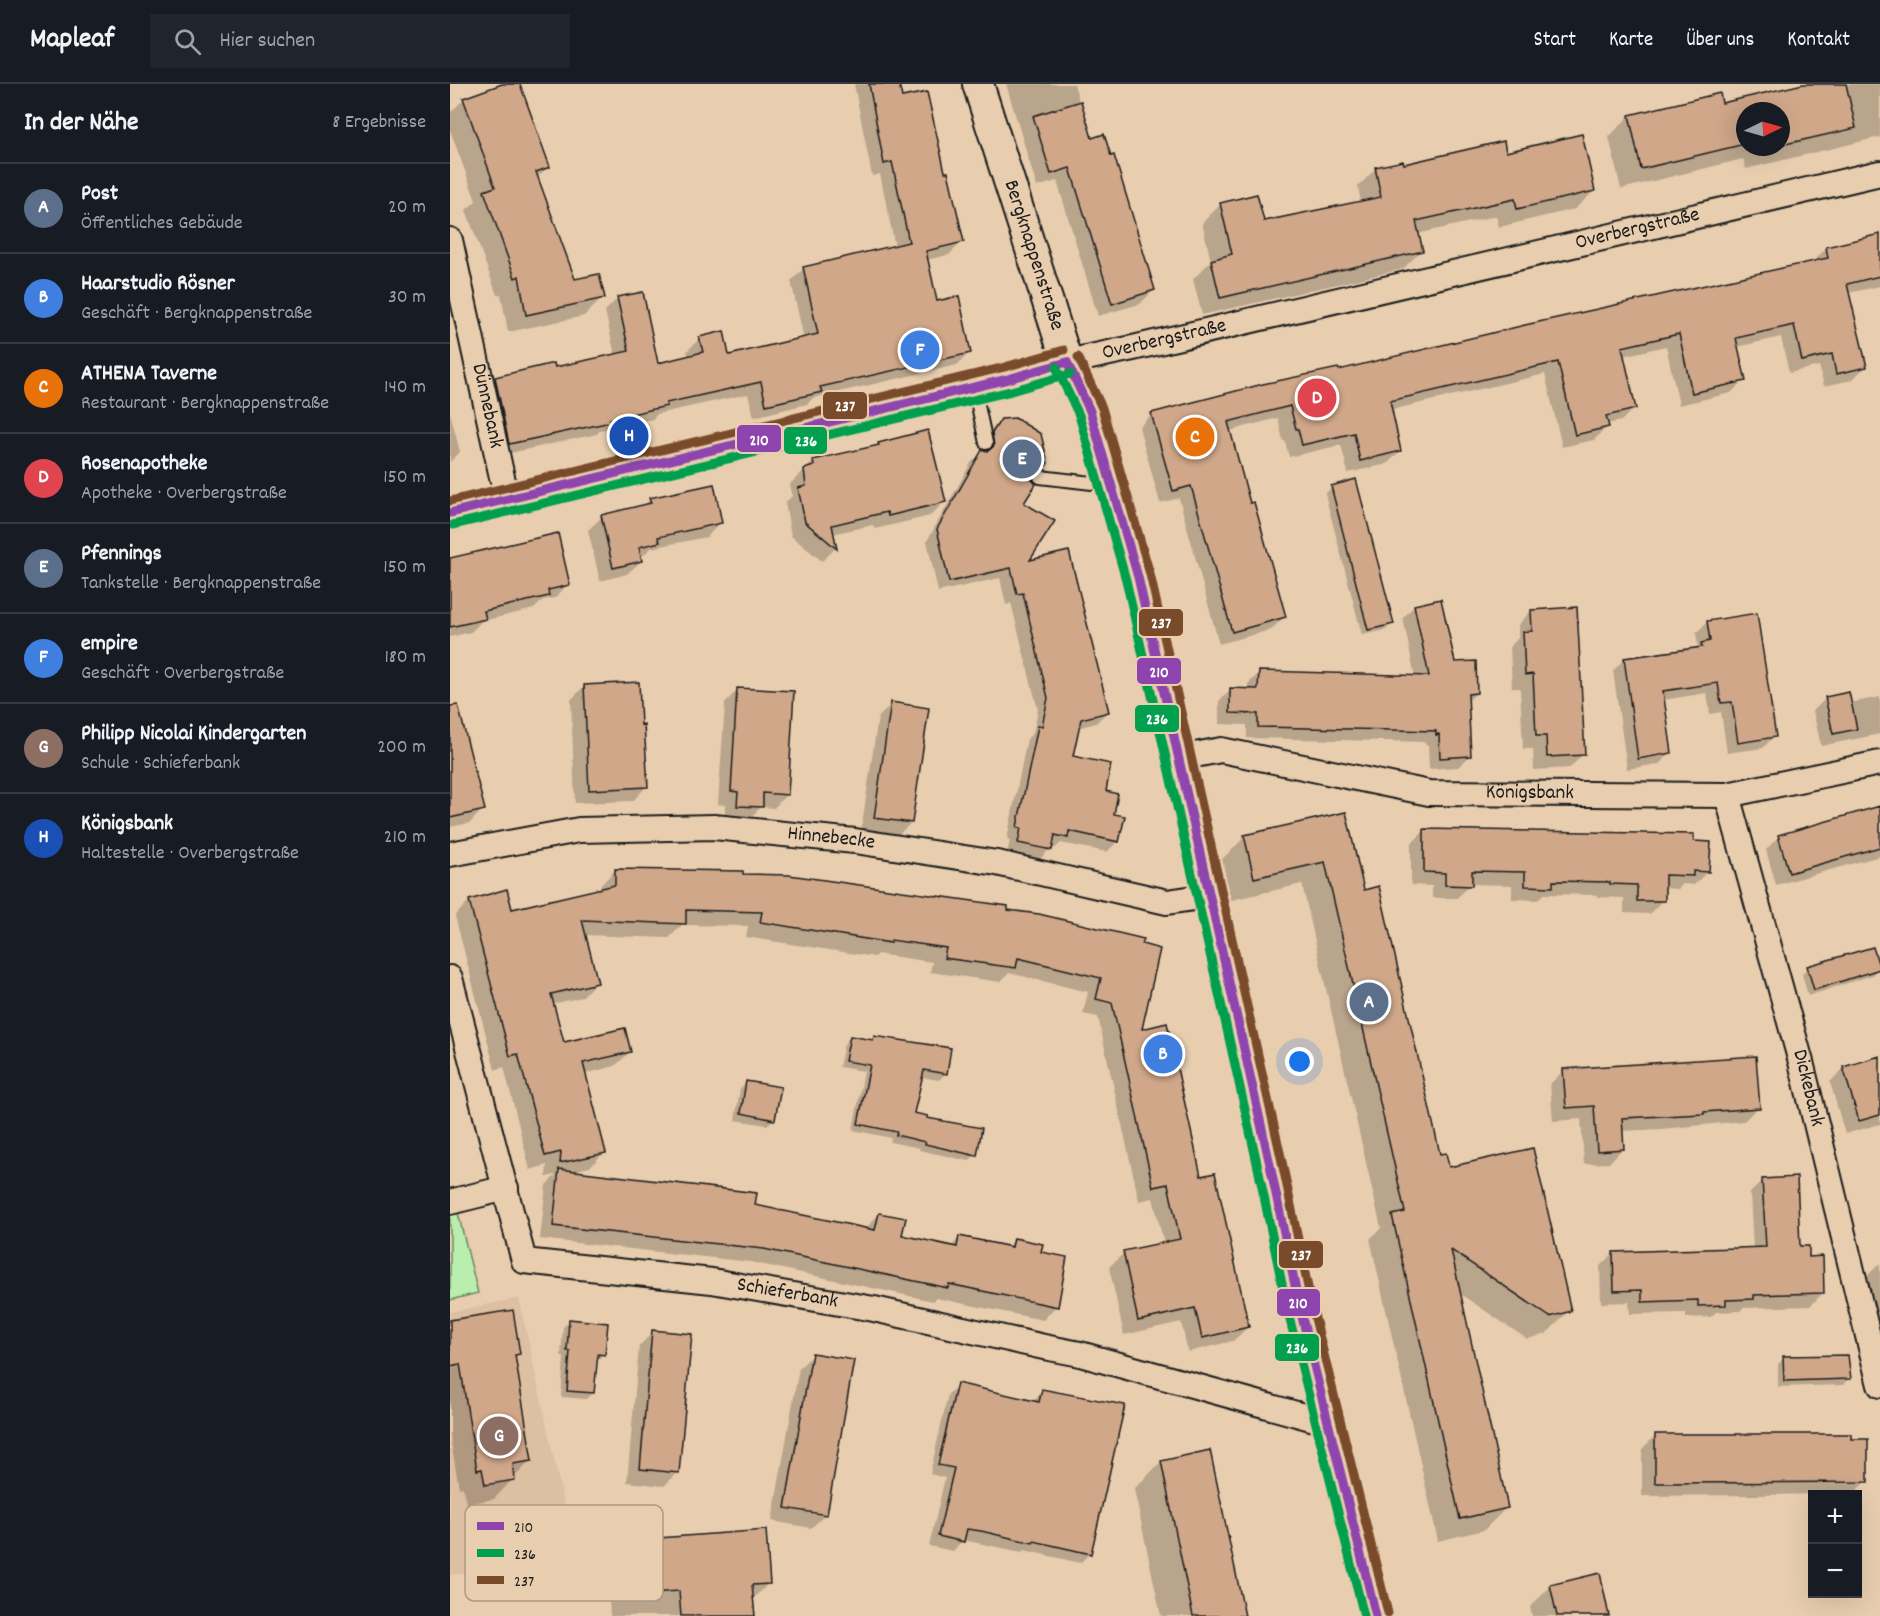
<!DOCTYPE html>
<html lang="de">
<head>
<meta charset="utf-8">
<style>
	:root { --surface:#171b24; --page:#20242c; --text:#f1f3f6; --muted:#9ea1a6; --line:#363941; --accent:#2563eb }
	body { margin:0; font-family:Dekko,sans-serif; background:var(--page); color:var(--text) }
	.controls { position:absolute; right:18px; bottom:18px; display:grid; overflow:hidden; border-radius:0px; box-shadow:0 6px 24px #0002 }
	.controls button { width:54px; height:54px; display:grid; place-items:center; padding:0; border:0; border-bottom:2px solid var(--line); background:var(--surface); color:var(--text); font:30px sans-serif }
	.compass { position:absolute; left:1286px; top:18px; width:54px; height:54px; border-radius:50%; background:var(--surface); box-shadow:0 6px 24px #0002; rotate:85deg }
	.you { position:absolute; left:850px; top:978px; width:21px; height:21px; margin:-15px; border:4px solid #fff; border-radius:50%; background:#1a73e8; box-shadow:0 0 0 9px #1a73e833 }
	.badge { display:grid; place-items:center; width:39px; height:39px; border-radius:50%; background:var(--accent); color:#fff; font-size:20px; font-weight:700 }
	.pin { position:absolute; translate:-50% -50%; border:3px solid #fff; box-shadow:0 2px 6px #0006 }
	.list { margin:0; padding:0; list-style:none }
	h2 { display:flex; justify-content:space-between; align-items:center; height:78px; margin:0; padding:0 24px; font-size:26px }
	h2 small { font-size:20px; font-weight:400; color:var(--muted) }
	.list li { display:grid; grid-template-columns:39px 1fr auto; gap:18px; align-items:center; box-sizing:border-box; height:90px; padding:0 24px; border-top:2px solid var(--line) }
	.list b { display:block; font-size:22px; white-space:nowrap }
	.list p { margin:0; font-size:20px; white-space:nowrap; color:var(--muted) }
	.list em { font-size:20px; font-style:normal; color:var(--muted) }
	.icon { flex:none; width:33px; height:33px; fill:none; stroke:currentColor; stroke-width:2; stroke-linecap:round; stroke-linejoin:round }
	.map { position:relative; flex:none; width:1430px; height:1532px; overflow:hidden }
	header { display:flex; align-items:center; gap:36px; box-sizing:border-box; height:84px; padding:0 30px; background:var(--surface); border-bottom:2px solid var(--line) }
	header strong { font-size:28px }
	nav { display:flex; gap:33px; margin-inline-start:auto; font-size:21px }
	.search { width:420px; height:54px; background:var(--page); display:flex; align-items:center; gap:15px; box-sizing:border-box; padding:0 21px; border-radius:0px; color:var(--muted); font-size:22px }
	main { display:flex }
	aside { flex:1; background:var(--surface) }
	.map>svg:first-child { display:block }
</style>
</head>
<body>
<header>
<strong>Mapleaf</strong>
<div class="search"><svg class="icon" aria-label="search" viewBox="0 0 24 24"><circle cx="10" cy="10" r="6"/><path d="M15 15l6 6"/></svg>Hier suchen</div>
<nav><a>Start</a><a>Karte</a><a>Über uns</a><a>Kontakt</a></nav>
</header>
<main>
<aside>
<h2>In der Nähe<small>8 Ergebnisse</small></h2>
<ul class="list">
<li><span class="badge" style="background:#5c6f8a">A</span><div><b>Post</b><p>Öffentliches Gebäude</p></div><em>20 m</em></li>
<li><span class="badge" style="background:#3f7fe0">B</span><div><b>Haarstudio Rösner</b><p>Geschäft · Bergknappenstraße</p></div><em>30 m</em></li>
<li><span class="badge" style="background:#e8710a">C</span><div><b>ATHENA Taverne</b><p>Restaurant · Bergknappenstraße</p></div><em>140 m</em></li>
<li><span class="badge" style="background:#e0444e">D</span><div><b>Rosenapotheke</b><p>Apotheke · Overbergstraße</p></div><em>150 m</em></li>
<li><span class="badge" style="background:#5c6f8a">E</span><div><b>Pfennings</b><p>Tankstelle · Bergknappenstraße</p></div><em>150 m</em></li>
<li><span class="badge" style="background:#3f7fe0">F</span><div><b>empire</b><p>Geschäft · Overbergstraße</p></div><em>180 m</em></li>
<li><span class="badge" style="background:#8d6e63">G</span><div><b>Philipp Nicolai Kindergarten</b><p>Schule · Schieferbank</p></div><em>200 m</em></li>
<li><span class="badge" style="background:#1a4fb4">H</span><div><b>Königsbank</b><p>Haltestelle · Overbergstraße</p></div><em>210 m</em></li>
</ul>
</aside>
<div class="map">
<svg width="1430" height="1532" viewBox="0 0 1430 1532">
	<rect width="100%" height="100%" fill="#e8ceaf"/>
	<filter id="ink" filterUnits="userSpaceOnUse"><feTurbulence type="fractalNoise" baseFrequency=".0167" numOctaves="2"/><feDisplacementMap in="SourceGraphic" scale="12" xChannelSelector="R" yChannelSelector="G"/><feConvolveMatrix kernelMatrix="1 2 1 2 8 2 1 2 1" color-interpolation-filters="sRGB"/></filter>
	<g filter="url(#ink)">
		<path fill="#ddbfa1" d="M69,1214l57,262 -126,15v-263z"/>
		<path fill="#baeeaf" stroke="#6b8566" stroke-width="1.5" d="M8,1129l20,80 -28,7v-85z"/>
		<path fill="#0003" fill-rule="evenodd" d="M56,0h12l30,82 -11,12 37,103 29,17 -19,18 -76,16 -7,-38 -4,1 -31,-85 10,-9 -26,-71v-17l14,-14z
			M404,0h43l4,15 61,143 -13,13 -23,5 9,43 35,49 -13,13 -144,33 -6,6 -53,13 -6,-23 -91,20 -4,5 -53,11 -3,4 -100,22 -14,-65 12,-13 59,-9 61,-14 -10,-44 13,-13 39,67 32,-8 -2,-6 13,-13 28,19 76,-18 -13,-58 13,-13 91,-21 -15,-73 -8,2z
			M556,0h68l17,56 63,150 -14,14 -42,12 -41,-135 -20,6z
			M1363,0h67v53l-134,32 -3,-10 -122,30 -12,-52 20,-21 92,-11zM1295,27h36v36h-36z
			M953,82l191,25 -19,18 -76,18 -3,-11 -79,18 4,17 -18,18 -201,46 -9,-36 18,-18 -9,-38 19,-19 42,19 98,-20 -3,-16 18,-19z
			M1430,152v50l-32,7 17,74 -13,13 -28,6 -5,-20 -30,7 -8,-36 -44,10 7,33 -13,13 -52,12 -13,-59 -43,10 11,52 -13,13 -14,3v3l-13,13 -32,7 -17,-73 -154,36 9,41 -13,13 -39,9 -7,-28 -52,12 -4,-16h-2l-5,-23 -49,13 19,74 36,112 -13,13 -52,14 -40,-146 -19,5 -21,-76 13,-13 662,-151v-2l12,-13z
			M0,328l10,40 -10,10z
			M551,336l42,48 -12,13 -9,23 5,59 80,149 -11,11 -19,5 -6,29 33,35 14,49 -11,11 -46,-9 -6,5h-4l-12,12 -32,-6 3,-14 -3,-1 20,-100 6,-6 5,-23 -27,-107 -5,2 -6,-27 -62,14 -11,-51 44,-78 11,-11 -1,-7 8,-13z
			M429,360l65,58 -14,14 -55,13 -2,-4 -41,9 4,14 -14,13 -31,-25 -6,-33 7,-7 -2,-12 24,-23 62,-14z
			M882,403l60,136 -6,7 -24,5 -37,-141z
			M200,415l70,24 -13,14 -56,11 -7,7 -4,1 1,5 -14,13 -27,7 -12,-51 14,-13 41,-10z
			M0,477l118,23 -13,14 -12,2 -9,9 -52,12 -11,11 -21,5z
			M964,522l62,87 -9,9 3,54 -12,11 -29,2 -1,-24h-3v-3l-178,-4v-13l-28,-1v-23l12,-11h17v-6l11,-11 156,4 -12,-59z
			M1081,527l52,143 -13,14 -36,2 -1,-21h-10l-3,-61h-8l-2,-41 8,-9v-13z
			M1257,538l67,114 -11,12 -36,5 -6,-41 -11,2 -3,-21 -44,7 8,53 -12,11 -32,5 -14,-98 11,-12 74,-11 -2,-15z
			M134,602l62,101 -13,14 -58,2 -4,-103z
			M288,605l49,105 -13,14 -13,-1 -13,13 -23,-2v-13l-7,-1 7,-101z
			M1430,613v37l-59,12 -8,-35 13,-13 24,5z
			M441,620l20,119 -14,13 -36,-5 17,-113z
			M0,627l33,98 -13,14 -20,4z
			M1430,723v49l-104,29 -10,-35 13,-14z
			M895,730l17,77 77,265 9,13 121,142 -23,23 -19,5 -68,-46 47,215 -22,22 -46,11 -68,-302 11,-11 -79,-344 -71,16 -9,-41 23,-22z
			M975,746l268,12 15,29 -14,14 -11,-1 -5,5 -15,-1v12l-13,14 -26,-1v-15l-27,-1v-2l-53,-1 -6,6 -26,-1v-14l-42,-1 -13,14h-25v-12l-21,-1v-41z
			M165,786l127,5 264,36 136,29 -2,91 60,147 48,149 -15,14 -45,11 -7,-30 -57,13 -15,-68 15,-14 40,-9 -11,-46 -14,3 -41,-184 -15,-3 5,-22 -79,-19 -9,9 -70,-10 2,-10 -55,-8 -2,3 -129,-20 2,-11 -66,-1 -13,13 -85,-3 12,47 -14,15 -29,7 10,40 67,8 -15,14 -31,8 20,78 -14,15 -21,5 296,57 14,-15 22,23 50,10 8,-9 47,10 9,-9 24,14 17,53 -13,14 -107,-22 -3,3 -183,-39 -210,-23 6,-54 10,-10 -10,2 1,-12 -17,5 -26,-103 -9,3 -40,-154 14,-15 42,9 90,-20v-5z
			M1358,883l70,1 -6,7 -64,21 -6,-22z
			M400,953l21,4 3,-4 72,36 -7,7 -18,-3 -9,37 63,41 -6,6 -50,-11 1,-2 -30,-6 1,-4 -38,-8 11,-59 -25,-4 5,-23z
			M1430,973v67l-35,10 -15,-52 14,-14z
			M1114,986l194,37 -14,14 -82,8 -41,2 1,18 -13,14 -25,1 -3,-45 -28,2 -3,-37z
			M297,998l27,37 -7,6 -32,-5 5,-31z
			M1313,1096l36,68 9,10 15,35 -13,13 -67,2 -3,3 -24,1 -5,5 -25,1v-5l-56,1 -1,-12 -28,1 -1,-37 13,-13 140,-4 -3,-56z
			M1429,1180h1v73l-15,-59z
			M120,1237l34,33 -8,7 -3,32 -7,6 -25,-2 3,-40h-3l2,-30z
			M0,1238l69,32 -5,5 17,101 -37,39 -28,5 -3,-17 -4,1 -9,-52z
			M203,1248l25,140 -14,14 -37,-4 12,-136z
			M363,1271l12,160 -14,13 -39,-7 27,-153z
			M1334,1274l65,20 -6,7 -65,2v-23z
			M508,1301l75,17 10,-11 47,162 -10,10 -56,-13 -2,2 -59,-12 -10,11 -24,-5 16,-68 -15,-4 18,-80z
			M1205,1352l195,5 16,40 -13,13 -211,2v-47z
			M711,1378l82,154h-82l-27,-127z
			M182,1458l137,41 -17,17 1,16h-143l-3,-49z
			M1101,1502l57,30h-76l-2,-9z"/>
		<path fill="#d0a789" stroke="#1c1c1c" stroke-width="1.5" d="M52,0h18l30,83 -14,5 39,107 24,-5 6,24 -79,17 -7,-39 -4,2 -31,-87 11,-4 -32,-89z
			M419,0h30l3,13 25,-5 18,80h3l16,70 -38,9 11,50 22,-5 12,57 -151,34 2,5 -56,13 -5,-23 -95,21 1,3 -57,13 1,3 -102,22 -14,-67 59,-14 1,4 74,-16 -12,-54 26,-5 15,71 45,-11 -4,-15 25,-6 5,24 89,-21 -15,-67 106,-25 -17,-80 -8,2z
			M1353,0h43l10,44 -75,17v-34h-36v33l-104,25 -12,-54 91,-22 2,10z
			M631,17l11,37 12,-4 7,22 3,-1 41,135 -43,14 -42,-136 -19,6 -18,-58z
			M1132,50l13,57 -78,18 -2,-10 -99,22 7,30 -203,47 -9,-38 21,-6 -12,-51 37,-9 7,27 117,-24 -6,-30 28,-6 1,3 100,-23 2,11z
			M1430,150v42l-33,8 20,83 -31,7 -4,-20 -30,7 -8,-36 -58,13 10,43 -54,12 -13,-59 -57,13 14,62 -30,7 3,11 -34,8 -17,-73 -168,39 11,50 -41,10 -6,-28 -52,12 -4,-16h-2l-6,-23 -62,16 22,81 4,-1 32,115 -54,15 -41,-146 -18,5 -22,-78 112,-29 75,-16 1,2 186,-45 303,-67 -2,-11z
			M565,334l26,16 7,29 -4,6h-7l-4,4 -1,7 4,4 -12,19 31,18 -25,39 39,-9 40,161 -28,7 -8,37 38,8 -5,27 12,3 -4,20 11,2 -6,26 -50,-11 -1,7 -13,-3 -3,15 -34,-7 3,-15 -4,-1 21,-101h4l6,-28 -25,-105 -6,1 -6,-26 -62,14 -12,-53 45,-79 6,1 6,-5 -2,-13 9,-14z
			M478,346l18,72 -58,14 -1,-4 -55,13 5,24 -32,-27 -7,-34 8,-2 -2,-17 10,-3 -1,-6 66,-15 -1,-2z
			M906,395l38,145 -26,6 -37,-144z
			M264,400l8,39 -64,14 2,5 -21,5 3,14 -29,7 -12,-53 50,-12 -2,-5z
			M108,449l12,52 -22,5 1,6 -65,15 2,8 -36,8v-69z
			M991,515l14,63 21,-1 1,32 -9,1 3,62 -31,2 -1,-24 -3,1v-4l-178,-4v-13l-28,-1v-25l28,1 1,-18 170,5 -15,-71z
			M1127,523l8,148 -38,2 -1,-21h-10l-3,-62 -8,1 -2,-43 9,-1 -1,-21z
			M1307,529l19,124 -38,6 -6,-41 -11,1 -3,-20 -55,8 9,62 -34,6 -14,-101 78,-11 -1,-4 9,-2 -3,-20z
			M189,598l2,43 3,-1 4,63 -59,3 -5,-105z
			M287,604l57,3 -6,104 -25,-2v14l-26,-1 1,-14 -7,-1z
			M1399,608l8,37 -24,5 -8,-37z
			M441,618l38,6 -17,115 -38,-5z
			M8,621l27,105 -35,8v-112z
			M1430,722v41l-91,26 -11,-38z
			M896,728l18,78 15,-4 61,268 6,-1 3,14 84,-19 38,163 -21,6 -99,-67 57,258 -48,11 -68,-304 13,-3 -80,-350 -71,16 -10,-43z
			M974,745l270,5v7l17,1 -2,30 -16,-1v5l-28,-1v26h-28v-16l-27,-1v-2l-57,-1v6l-28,-1v-14l-53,-1v15l-27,-1v-12l-21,-1z
			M165,785l128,2v3l46,1 191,27 28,4v4l31,4 105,25 -2,5 18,5 -18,80 25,-6 34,153 14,-3 34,154 -47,11 -7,-30 -57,13 -15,-70 57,-12 -12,-55 -15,3 -41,-184 -16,-4 5,-21 -83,-20 -2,10 -72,-10 2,-10 -55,-8v3l-131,-21 2,-10 -76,-2v14l-104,-4 16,63 -47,11 13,48 61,-14 6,24 -48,11 23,90 -46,10 1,-11 -16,4 -27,-102 -8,2 -41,-156 38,-11 5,20 103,-24z
			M1423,863l7,22 -66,21 -7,-24z
			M400,952l23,4 1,-4 77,12 -4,26 -23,-4 -10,43 14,3 -1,2 55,10 -5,28 -52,-12v-2l-29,-7 1,-3 -39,-8 12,-59 -25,-4z
			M1306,972l4,52 -56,4v2l-82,4 2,31 -27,2 -3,-45 -28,2 -3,-39z
			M1430,972v59l-21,6 -16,-54z
			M296,997l35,6 -6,33 -34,-7z
			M109,1085l198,24 -2,12 120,25 4,-17 27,5 -4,17 55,12 2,-11 53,11 2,-9 29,6 -2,8 26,5 -9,50 -109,-23 -1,4 -184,-39 -211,-23z
			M1347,1093l3,69h9v11l14,-1 1,37 -70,2v4l-28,1v5l-28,1v-6l-56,2v-12l-28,1 -1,-39 153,-5 -4,-68z
			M63,1226l7,44 -5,1 17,106 -19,3 2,16 -30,5 -3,-16 -5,1 -17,-106 -10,2v-46z
			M119,1235l39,4 -3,32 -7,-1 -4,39 -27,-2 3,-40h-3z
			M202,1246l40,4 -13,139 -39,-4z
			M362,1269l42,7 -27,155 -42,-7z
			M1398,1271l3,24 -67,2 -1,-25z
			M507,1299l82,19 3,-13 83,16 -34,149 -57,-13 -1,2 -52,-12 -14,-2 -3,13 -26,-6 16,-68 -16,-3z
			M1205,1350h196v5h17v43l-213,1z
			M760,1366l17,81 18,85h-52l-32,-155z
			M316,1446l4,54 -18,1 3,31h-74l-2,-25 -44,3 -4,-54z
			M1150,1489l9,43h-52l-7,-31z"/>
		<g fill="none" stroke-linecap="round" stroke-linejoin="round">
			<defs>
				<path id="service" d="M524,303l12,56
					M590,393l52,6h18"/>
				<g id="minor">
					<path id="s1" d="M0,156l57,260"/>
					<path id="s2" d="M0,429l558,-134 59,-17 66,-14 747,-175"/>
					<path id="s3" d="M729,674l42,-8 208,43 298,2 153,-32"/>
					<path id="s4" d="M1277,711l74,267 79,323"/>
					<path id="s5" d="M0,770l129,-24 135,-3 141,14 142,22 170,39 41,-6"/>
					<path id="s6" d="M0,894l74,283 188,20 162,28 170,38 36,7 249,69"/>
					<path d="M0,1118l56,-14"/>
				</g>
				<g id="tertiary">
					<path id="s7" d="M528,0l89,278 23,49 48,166 131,583 30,145 77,311"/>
				</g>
			</defs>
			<use href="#service" stroke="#1c1c1c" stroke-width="16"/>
			<use href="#minor" stroke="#1c1c1c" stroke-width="28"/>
			<use href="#tertiary" stroke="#1c1c1c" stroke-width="34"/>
			<use href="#service" stroke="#e8ceaf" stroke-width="12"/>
			<use href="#minor" stroke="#e8ceaf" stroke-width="24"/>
			<use href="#tertiary" stroke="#e8ceaf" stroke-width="30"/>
			<defs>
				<path id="bus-1" d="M617,278l23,49 48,166 131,583 30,145 77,311
					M0,429l558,-134 59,-17"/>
				<path id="bus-2" d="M606,283l23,48 47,165 131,583 30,145 77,308
					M3,441l558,-134 59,-17"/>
				<path id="bus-3" d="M628,273l24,51 48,166 131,583 30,145 77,311
					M0,417l555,-134 59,-17"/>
			</defs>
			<use href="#bus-1" stroke="#e8ceaf" stroke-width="14"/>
			<use href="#bus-2" stroke="#e8ceaf" stroke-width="14"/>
			<use href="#bus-3" stroke="#e8ceaf" stroke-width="14"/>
			<use href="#bus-1" stroke="#8e44ad" stroke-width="9"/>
			<use href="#bus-2" stroke="#019f4e" stroke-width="9"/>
			<use href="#bus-3" stroke="#7a4b2a" stroke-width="9"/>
		</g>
	</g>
	<g text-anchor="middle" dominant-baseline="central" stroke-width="4.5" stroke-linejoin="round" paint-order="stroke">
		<g font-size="21" fill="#1c1c1c" stroke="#e8ceaf">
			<text stroke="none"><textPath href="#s2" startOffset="1221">Overbergstraße</textPath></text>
			<text stroke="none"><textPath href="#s7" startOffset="180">Bergknappenstraße</textPath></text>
			<text stroke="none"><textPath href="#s2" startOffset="735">Overbergstraße</textPath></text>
			<text stroke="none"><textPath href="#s1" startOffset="170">Dünnebank</textPath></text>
			<text stroke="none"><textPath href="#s3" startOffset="356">Königsbank</textPath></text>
			<text stroke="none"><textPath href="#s5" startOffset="384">Hinnebecke</textPath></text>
			<text stroke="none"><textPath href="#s4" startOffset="304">Dickebank</textPath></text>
			<text stroke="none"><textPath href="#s6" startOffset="558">Schieferbank</textPath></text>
		</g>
	</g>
	<rect x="15" y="1421" width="198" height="96" rx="9" fill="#e8ceaf" stroke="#ab9983" stroke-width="1.5"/>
	<rect x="27" y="1438" width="27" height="8" fill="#8e44ad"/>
	<rect x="27" y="1465" width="27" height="8" fill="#019f4e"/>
	<rect x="27" y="1492" width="27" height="8" fill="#7a4b2a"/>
	<g font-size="16" fill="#1c1c1c">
		<text x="64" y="1448">210</text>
		<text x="64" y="1475">236</text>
		<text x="64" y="1502">237</text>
	</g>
	<g stroke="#e8ceaf" stroke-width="2">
		<rect x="372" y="307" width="46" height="29" rx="6" fill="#7a4b2a"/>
		<rect x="286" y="340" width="46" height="29" rx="6" fill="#8e44ad"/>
		<rect x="333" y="342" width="45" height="29" rx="6" fill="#019f4e"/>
		<rect x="688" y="524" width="46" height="29" rx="6" fill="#7a4b2a"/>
		<rect x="686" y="573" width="46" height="28" rx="6" fill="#8e44ad"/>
		<rect x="684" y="620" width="46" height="29" rx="6" fill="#019f4e"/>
		<rect x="828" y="1156" width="46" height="29" rx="6" fill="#7a4b2a"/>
		<rect x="826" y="1204" width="45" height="29" rx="6" fill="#8e44ad"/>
		<rect x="824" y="1249" width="46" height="29" rx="6" fill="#019f4e"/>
	</g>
	<g font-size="16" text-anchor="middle" font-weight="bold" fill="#fff">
		<text x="395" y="327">237</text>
		<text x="309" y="361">210</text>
		<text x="356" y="362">236</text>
		<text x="711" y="544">237</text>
		<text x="709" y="593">210</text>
		<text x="707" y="640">236</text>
		<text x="851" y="1176">237</text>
		<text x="848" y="1224">210</text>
		<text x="847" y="1269">236</text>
	</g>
</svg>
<div class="controls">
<button>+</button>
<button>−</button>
</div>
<svg class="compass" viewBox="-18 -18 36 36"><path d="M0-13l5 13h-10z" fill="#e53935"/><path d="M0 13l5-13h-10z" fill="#9ea1a6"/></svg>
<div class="you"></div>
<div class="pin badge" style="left:919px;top:918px;background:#5c6f8a">A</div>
<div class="pin badge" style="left:713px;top:970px;background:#3f7fe0">B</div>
<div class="pin badge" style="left:745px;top:353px;background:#e8710a">C</div>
<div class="pin badge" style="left:867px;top:314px;background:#e0444e">D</div>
<div class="pin badge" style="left:572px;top:375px;background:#5c6f8a">E</div>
<div class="pin badge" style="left:470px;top:266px;background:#3f7fe0">F</div>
<div class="pin badge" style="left:49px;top:1352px;background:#8d6e63">G</div>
<div class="pin badge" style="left:179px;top:352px;background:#1a4fb4">H</div>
</div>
</main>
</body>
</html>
